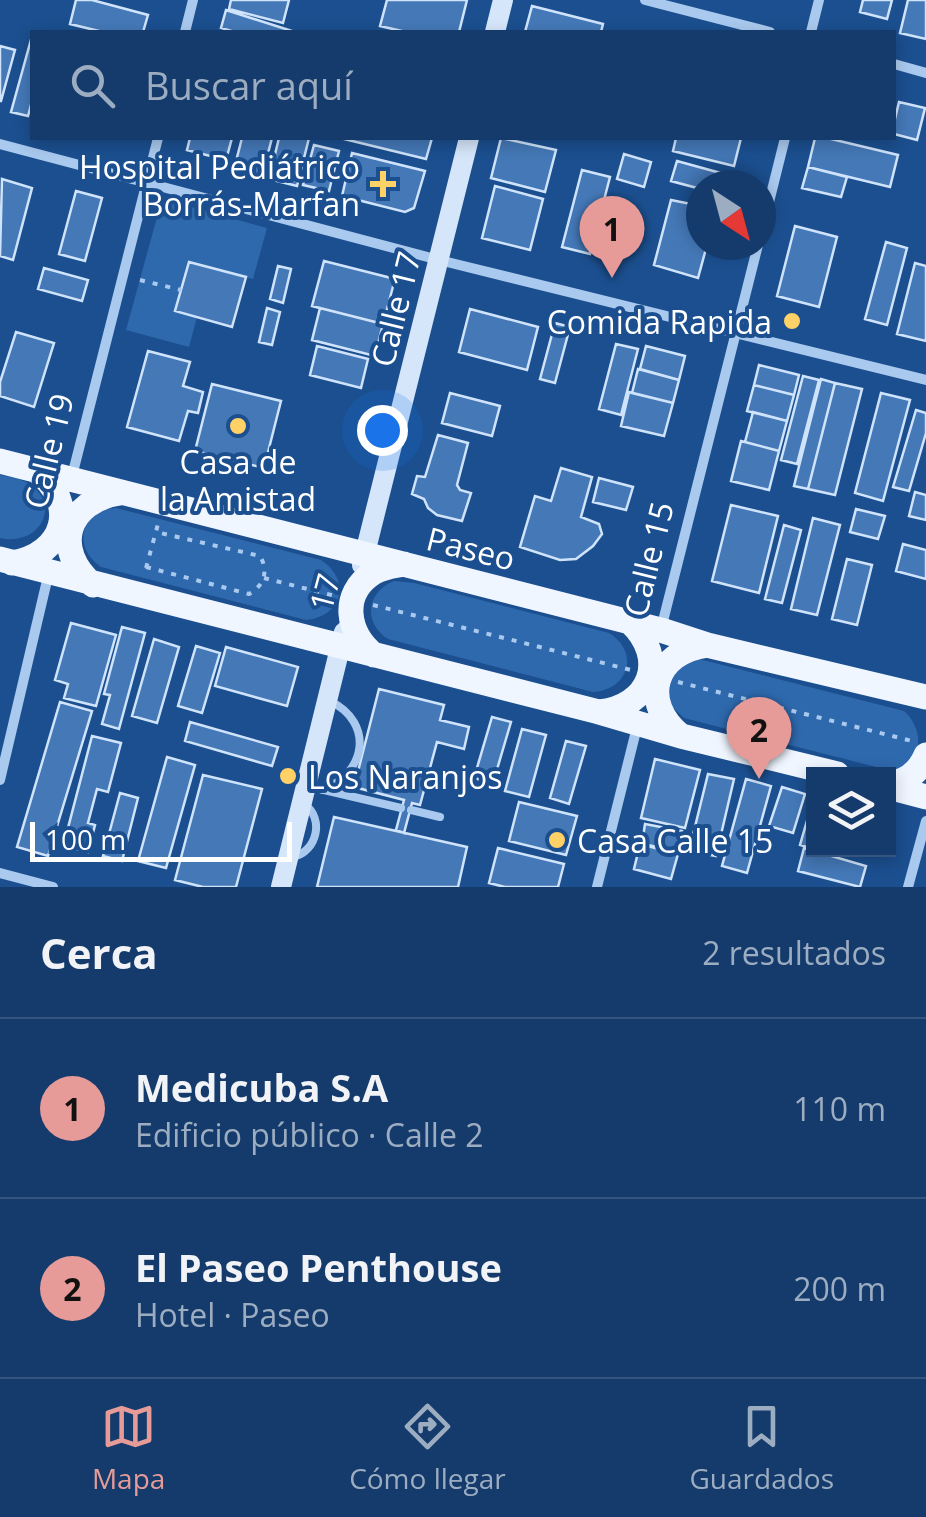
<!DOCTYPE html>
<html lang="es">
<head>
<meta charset="utf-8">
<style>
	:root { --surface:#143b6b; --page:#1d4271; --text:#f1f3f6; --muted:#9dadc1; --line:#33557e; --accent:#e69b98 }
	body { margin:0; font-family:"Open Sans",sans-serif; background:var(--page); color:var(--text) }
	.controls { position:absolute; right:30px; bottom:30px; display:grid; overflow:hidden; border-radius:0px; box-shadow:0 5px 15px #0003 }
	.controls button { width:90px; height:90px; display:grid; place-items:center; padding:0; border:0; border-bottom:2px solid var(--line); background:var(--surface); color:var(--text); font:50px sans-serif }
	.compass { position:absolute; left:686px; top:170px; width:90px; height:90px; border-radius:50%; background:var(--surface); box-shadow:0 5px 15px #0003; rotate:144deg }
	.scale { position:absolute; left:30px; bottom:25px; width:262px; box-sizing:border-box; padding-left:10px; border:5px solid #fff; border-top:0; font-size:28px; line-height:35px; white-space:nowrap; color:#fff; -webkit-text-stroke:8px #1b4f8f; paint-order:stroke }
	.you { position:absolute; left:382px; top:430px; width:35px; height:35px; margin:-25px; border:8px solid #fff; border-radius:50%; background:#1a73e8; box-shadow:0 0 0 15px #1a73e833 }
	.badge { display:grid; place-items:center; width:65px; height:65px; border-radius:50%; background:var(--accent); color:#111; font-size:32px; font-weight:700 }
	.pin { position:absolute; translate:-50% -82px; filter:drop-shadow(0 2px 5px #0008) }
	.pin::after { content:''; position:absolute; top:52px; width:35px; height:30px; background:inherit; clip-path:polygon(0 0,100% 0,50% 100%) }
	.list { margin:0; padding:0; list-style:none }
	h2 { display:flex; justify-content:space-between; align-items:center; height:130px; margin:0; padding:0 40px; font-size:42px }
	h2 small { font-size:32px; font-weight:400; color:var(--muted) }
	.list li { display:grid; grid-template-columns:65px 1fr auto; gap:30px; align-items:center; box-sizing:border-box; height:180px; padding:0 40px; border-top:2px solid var(--line) }
	.list b { display:block; font-size:38px; white-space:nowrap }
	.list p { margin:0; font-size:32px; white-space:nowrap; color:var(--muted) }
	.list em { font-size:32px; font-style:normal; color:var(--muted) }
	.icon { flex:none; width:55px; height:55px; fill:none; stroke:currentColor; stroke-width:2; stroke-linecap:round; stroke-linejoin:round }
	.map { position:relative; flex:none; width:926px; height:887px; overflow:hidden }
	.search { position:absolute; background:var(--surface); box-shadow:0 5px 15px #0003; left:30px; right:30px; top:30px; height:110px; display:flex; align-items:center; gap:25px; box-sizing:border-box; padding:0 35px; border-radius:0px; color:var(--muted); font-size:38px }
	.sheet { height:490px; background:var(--surface) }
	nav { display:flex; justify-content:space-around; align-items:center; box-sizing:border-box; height:140px; border-top:2px solid var(--line); background:var(--surface); font-size:28px; color:var(--muted) }
	nav a { display:grid; justify-items:center; gap:5px }
	nav .on { color:var(--accent) }
	.map>svg:first-child { display:block }
</style>
</head>
<body>
<div class="map">
<svg width="926" height="887" viewBox="0 0 926 887">
	<rect width="100%" height="100%" fill="#1b4f8f"/>
	<path fill="#2e69ad" d="M162,199l105,29 -14,51 -64,-17 -14,49 22,6 -8,30 -63,-17z
		M0,475c10,2 23,4 31,10 31,23 6,62 -31,53z
		M116,508l205,52c31,20 21,57 -15,60l-205,-53c-29,-20 -21,-56 15,-59z
		M394,581l20,2 195,50c31,19 20,57 -16,59l-205,-53c-25,-16 -22,-47 6,-58z
		M699,659l205,52c22,19 20,58 -16,59l-204,-52 -14,-13c-3,-36 -5,-32 29,-46z"/>
	<path fill="#4478b7" stroke="#cfe3fa" stroke-width="2.5" d="M76,0h16l56,15 -5,17h-40l-33,-8z
		M231,0h58l-6,23 -54,-14z
		M387,0h80l-8,32h-53l-26,-6z
		M863,0h29l-5,19 -27,-7z
		M908,0h18v39l-26,-6z
		M532,6l71,18 -2,8h-76z
		M226,10l69,22h-60l-14,-4z
		M32,36v65l-4,15 -17,-4z
		M0,46l15,4 -14,51h-1z
		M899,102l26,6 -8,32 -23,-6v-11z
		M190,138h42l-6,22 -39,-10z
		M242,138h30l-10,38 -28,-7z
		M279,138h30l-12,48 -28,-7z
		M340,138h92l-6,21z
		M501,138l55,12 -11,42 -54,-14z
		M676,138h65l-7,28 -61,-15z
		M815,138h12l71,17 -8,32 -82,-20z
		M314,145l25,6 -10,40 -26,-6z
		M352,153l73,18 -11,37 -9,4 -63,-16z
		M624,154l27,8 -7,25 -27,-8z
		M677,161l69,19 -1,5h-44v4l-30,-8z
		M808,167l39,10 -6,20 -39,-9z
		M582,170l28,7 -20,77 -28,-7z
		M2,179l30,9 -19,72 -13,-4z
		M495,186l48,13 -13,51 -48,-12z
		M76,191l26,7 -17,63 -26,-7z
		M671,200l30,6v39h6l-9,33 -44,-13z
		M795,226l42,11 -18,70 -42,-11z
		M886,242l21,6 -20,77 -22,-6z
		M324,261l71,18 -12,45 -71,-18z
		M189,262l57,15 -14,50 -57,-16z
		M915,263l11,3v75l-29,-7z
		M278,266l13,3 -8,34 -13,-4z
		M44,268l44,12 -6,21 -44,-12z
		M267,308l13,4 -8,33 -13,-3z
		M320,308l63,16 -8,32 -63,-16z
		M470,309l68,18 -11,43 -68,-18z
		M555,323l15,4 -15,56 -15,-4z
		M16,332l38,11 -20,64 -34,-11v-14z
		M616,344l22,5 -17,66 -22,-6z
		M317,346l51,13 -7,29 -51,-13z
		M646,346l39,10 -6,24 -39,-11z
		M148,351l42,11 -7,24 20,6 -5,21 -10,-2 -9,30 -52,-14z
		M759,365l40,10 -5,20 -40,-10z
		M638,369l41,11 -6,23 -41,-10z
		M803,376l16,4 -22,84 -16,-4z
		M821,379l14,4 -27,106 -14,-3z
		M835,383l27,6 -27,106 -27,-6z
		M212,384l69,17 -17,67 -69,-17z
		M754,385l40,10 -7,26 -40,-10z
		M629,392l44,11 -9,33 -43,-10z
		M450,393l50,13 -8,30 -50,-13z
		M881,393l29,7 -27,101 -28,-8z
		M916,410l10,3v20l-17,58 -16,-4z
		M753,412l34,9 -8,30 -34,-9z
		M438,435l30,8 -11,42 3,5 11,3 -9,28 -25,-6 -9,-7 -4,-9 -12,-5 5,-18 8,1z
		M741,441l38,10 -10,39 -38,-9z
		M561,468l31,9 -11,40 18,7 3,10 -9,12 -17,13 -16,1 -40,-13 15,-51 16,5z
		M599,478l34,9 -7,23 -33,-8z
		M915,492l11,3v25l-17,-4z
		M731,505l47,11 -19,77 -47,-12z
		M856,509l29,7 -7,23 -28,-7z
		M813,518l27,7 -23,90 -26,-6z
		M784,525l17,5 -19,73 -17,-4z
		M903,544l23,6v29l-30,-8z
		M847,559l25,6 -15,60 -25,-6z
		M71,623l45,12 -20,71 -32,-8 4,-14 -13,-4z
		M122,627l23,6 -26,96 -17,-5 8,-29 -6,-1z
		M154,639l25,8 -22,76 -25,-7z
		M196,646l24,7 -18,60 -24,-7z
		M226,647l72,20 -11,39 -72,-20z
		M379,689l65,16 -4,15 29,7 -5,22 -27,-7 -17,63 -8,-2 -8,30 -8,-3 8,-30 -50,-13z
		M60,702l32,9 -44,145 -31,-9z
		M492,717l19,5 -18,61 -19,-5z
		M190,722l88,25 -6,19 -87,-25z
		M522,729l24,6 -17,62 -24,-6z
		M92,736l29,7 -13,49 -11,-3 -9,34 7,2 -7,27 -17,-4 4,-18 -7,-2z
		M566,741l20,5 -17,58 -19,-6z
		M167,757l28,8 -29,103 -28,-7z
		M655,759l45,11 -15,58 -44,-10z
		M708,774l26,5 -18,77 -27,-5z
		M203,775l59,14 -26,98h-33l-28,-7z
		M746,779l25,7 -24,87 -25,-7z
		M782,787l23,7 -12,39 -24,-7z
		M120,793l18,5 -16,63 -19,-5z
		M813,800h1v49l-14,-4z
		M519,802l58,14 -11,39 -57,-14z
		M334,817l133,30 -9,40h-141z
		M645,824l37,7 -4,20 -36,-7z
		M640,844l38,10 -7,25 -37,-10z
		M498,848l66,16 -6,23h-53l-16,-4z
		M804,848l62,18 -6,21 -62,-16z"/>
	<g fill="none" stroke-linecap="round" stroke-linejoin="round">
		<path stroke="#a9c9ee" stroke-width="4" stroke-dasharray="5 8" stroke-linecap="butt" d="M140,280l41,10
			M146,567l103,27c15,-8 20,-23 11,-38l-104,-24
			M146,568l12,-44
			M264,578l71,18
			M373,605l258,65
			M678,682l234,59"/>
		<path stroke="#a9c9ee" stroke-width="8" d="M322,790c44,-16 53,-67 8,-89
			M324,790l77,18
			M411,810l29,7
			M293,857c24,-5 32,-39 11,-53"/>
		<path stroke="#a9c9ee" stroke-width="10" d="M645,0l125,32
			M185,32l8,-32
			M811,32l8,-32
			M894,64l32,9
			M0,144l439,116 487,120
			M761,234l24,-96
			M71,480l87,-342
			M661,629l97,-384
			M0,780l49,-208
			M0,873l53,14
			M597,887l41,-164
			M908,887l18,-66"/>
		<path stroke="#d6e6fa" stroke-width="20" d="M495,32l8,-32
			M362,565l107,-427
			M281,887l63,-255"/>
		<path stroke="#f0f6ff" stroke-width="25" d="M0,461c220,58 441,112 661,169l46,15 219,52
			M0,559l599,153 82,24 156,38
			M12,563c53,-9 67,-59 25,-92
			M93,585c-41,-35 -27,-84 27,-92
			M374,655c-27,-22 -34,-61 -1,-82 9,-6 20,-7 31,-9
			M599,712c51,-5 70,-53 31,-90
			M681,736c-42,-34 -27,-84 26,-91
			M888,784c18,-2 31,-12 38,-29
			M888,787l38,10"/>
	</g>
	<g fill="#ffd166" stroke="#1b4f8f" stroke-width="4">
		<path d="M378 169h10v10h10v10h-10v10h-10v-10h-10v-10h10z"/>
		<circle cx="792" cy="321" r="10"/>
		<circle cx="238" cy="426" r="10"/>
		<circle cx="288" cy="776" r="10"/>
		<circle cx="557" cy="840" r="10"/>
	</g>
	<g text-anchor="middle" dominant-baseline="central" stroke-width="8" stroke-linejoin="round" paint-order="stroke">
		<g font-size="32" fill="#fff" stroke="#1b4f8f" text-anchor="end">
			<text x="360" y="166">Hospital Pediátrico<tspan x="360" dy="37">Borrás-Marfan</tspan></text>
			<text x="772" y="321">Comida Rapida</text>
			<text x="238" y="461" text-anchor="middle">Casa de<tspan x="238" dy="37">la Amistad</tspan></text>
			<text x="308" y="776" text-anchor="start">Los Naranjos</text>
			<text x="577" y="840" text-anchor="start">Casa Calle 15</text>
		</g>
		<g font-size="32" fill="#fff" stroke="#1b4f8f">
			<text transform="translate(395 309) rotate(-76)">Calle 17</text>
			<text transform="translate(48 451) rotate(-76)">Calle 19</text>
			<text transform="translate(471 548) rotate(14)">Paseo</text>
			<text transform="translate(648 559) rotate(-76)">Calle 15</text>
			<text transform="translate(324 592) rotate(-75)">17</text>
		</g>
	</g>
</svg>
<div class="controls">
<button><svg class="icon" aria-label="layers" viewBox="0 0 24 24"><path d="M12 4l9 5-9 5-9-5zM3 14l9 5 9-5"/></svg></button>
</div>
<svg class="compass" viewBox="-18 -18 36 36"><path d="M0-13l5 13h-10z" fill="#e53935"/><path d="M0 13l5-13h-10z" fill="#9dadc1"/></svg>
<div class="scale">100 m</div>
<div class="you"></div>
<div class="pin badge" style="left:612px;top:278px">1</div>
<div class="pin badge" style="left:759px;top:779px">2</div>
<div class="search"><svg class="icon" aria-label="search" viewBox="0 0 24 24"><circle cx="10" cy="10" r="6"/><path d="M15 15l6 6"/></svg>Buscar aquí</div>
</div>
<section class="sheet">
<h2>Cerca<small>2 resultados</small></h2>
<ul class="list">
<li><span class="badge">1</span><div><b>Medicuba S.A</b><p>Edificio público · Calle 2</p></div><em>110 m</em></li>
<li><span class="badge">2</span><div><b>El Paseo Penthouse</b><p>Hotel · Paseo</p></div><em>200 m</em></li>
</ul>
</section>
<nav>
<a class="on"><svg class="icon" aria-label="map" viewBox="0 0 24 24"><path d="M3 6l6-2 6 2 6-2v14l-6 2-6-2-6 2zM9 4v14M15 6v14"/></svg>Mapa</a>
<a><svg class="icon" aria-label="directions" viewBox="0 0 24 24"><path d="M12 3l9 9-9 9-9-9zM9 14v-3h6M13 9l2 2-2 2"/></svg>Cómo llegar</a>
<a><svg class="icon" aria-label="saved" viewBox="0 0 24 24"><path d="M7 4h10v16l-5-4-5 4z"/></svg>Guardados</a>
</nav>
</body>
</html>
